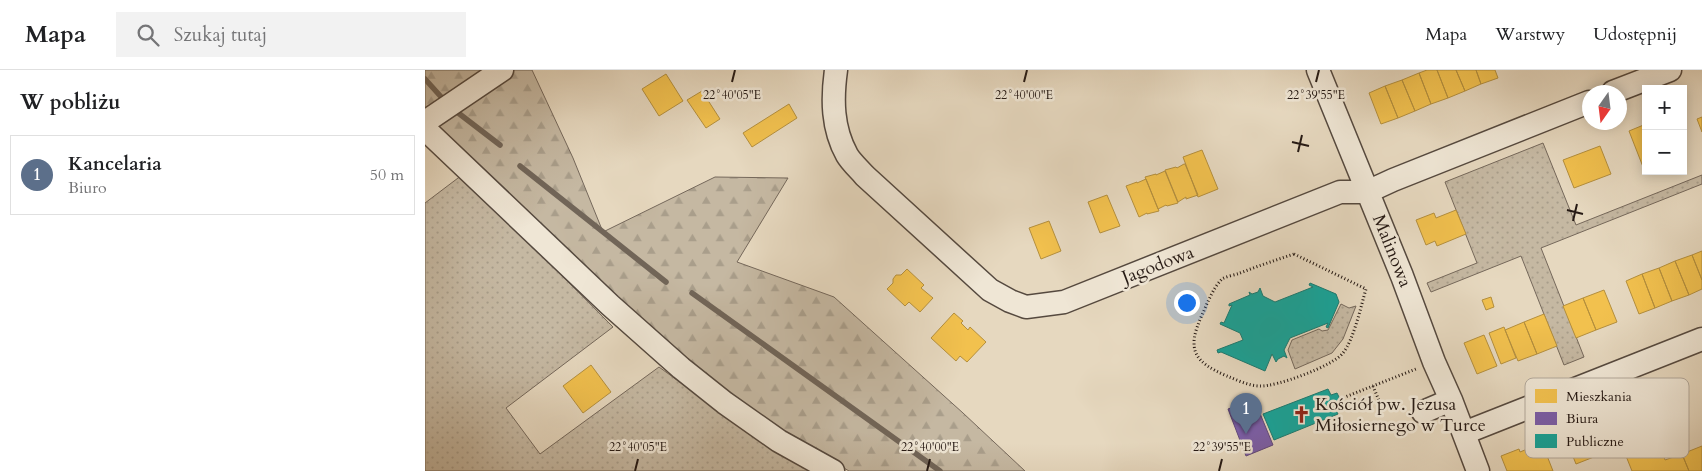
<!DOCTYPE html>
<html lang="pl">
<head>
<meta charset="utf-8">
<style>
	:root { --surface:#fff; --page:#f2f2f2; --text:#202124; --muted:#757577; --line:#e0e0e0; --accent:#8f2418 }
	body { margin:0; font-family:Cardo,serif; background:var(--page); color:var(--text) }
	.controls { position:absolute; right:15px; top:15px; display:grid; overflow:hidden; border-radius:0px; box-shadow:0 2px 12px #0003 }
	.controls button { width:45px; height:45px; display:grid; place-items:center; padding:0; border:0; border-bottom:1px solid var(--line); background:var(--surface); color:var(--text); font:25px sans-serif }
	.compass { position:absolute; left:1157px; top:15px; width:45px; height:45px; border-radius:50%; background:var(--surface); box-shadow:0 2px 12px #0003; rotate:194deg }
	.you { position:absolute; left:761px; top:232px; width:18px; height:18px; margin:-12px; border:4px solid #fff; border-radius:50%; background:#1a73e8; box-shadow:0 0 0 8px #1a73e833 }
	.badge { display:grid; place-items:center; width:32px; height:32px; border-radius:50%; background:var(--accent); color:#fff; font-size:16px; font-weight:700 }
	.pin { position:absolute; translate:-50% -41px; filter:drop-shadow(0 1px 2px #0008) }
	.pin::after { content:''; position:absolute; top:26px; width:18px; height:15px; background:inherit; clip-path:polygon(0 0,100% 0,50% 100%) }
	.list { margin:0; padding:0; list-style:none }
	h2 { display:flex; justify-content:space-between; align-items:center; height:65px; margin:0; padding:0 20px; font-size:21px }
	h2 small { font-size:16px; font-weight:400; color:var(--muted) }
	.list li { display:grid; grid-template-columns:32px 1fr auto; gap:15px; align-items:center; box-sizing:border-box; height:80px; margin:0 10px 10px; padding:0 10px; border:1px solid var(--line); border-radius:0px }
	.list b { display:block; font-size:19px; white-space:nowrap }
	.list p { margin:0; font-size:16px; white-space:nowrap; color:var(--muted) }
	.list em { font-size:16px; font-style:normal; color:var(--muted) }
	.icon { flex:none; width:28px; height:28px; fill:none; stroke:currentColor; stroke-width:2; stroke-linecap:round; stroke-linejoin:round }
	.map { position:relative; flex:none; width:1277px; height:401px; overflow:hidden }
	header { display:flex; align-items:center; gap:30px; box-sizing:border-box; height:70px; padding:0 25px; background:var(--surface); border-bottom:1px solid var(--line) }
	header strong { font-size:24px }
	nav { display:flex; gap:28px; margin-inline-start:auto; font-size:18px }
	.search { width:350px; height:45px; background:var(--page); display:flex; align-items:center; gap:12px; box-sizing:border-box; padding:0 18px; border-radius:0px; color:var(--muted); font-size:19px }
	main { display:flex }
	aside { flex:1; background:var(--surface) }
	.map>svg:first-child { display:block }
</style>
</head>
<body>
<header>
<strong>Mapa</strong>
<div class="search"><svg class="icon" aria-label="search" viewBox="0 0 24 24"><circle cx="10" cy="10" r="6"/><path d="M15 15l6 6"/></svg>Szukaj tutaj</div>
<nav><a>Mapa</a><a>Warstwy</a><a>Udostępnij</a></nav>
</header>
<main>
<aside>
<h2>W pobliżu<small></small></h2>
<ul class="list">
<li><span class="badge" style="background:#5c6f8a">1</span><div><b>Kancelaria</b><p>Biuro</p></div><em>50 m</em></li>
</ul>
</aside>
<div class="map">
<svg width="1277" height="401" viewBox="0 0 1277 401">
	<defs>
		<pattern id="green-dots" width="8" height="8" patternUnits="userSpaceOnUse" patternTransform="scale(1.25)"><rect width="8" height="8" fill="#c5b8a2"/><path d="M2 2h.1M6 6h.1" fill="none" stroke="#a99e8b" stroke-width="1.8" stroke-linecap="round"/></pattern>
		<pattern id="forest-firs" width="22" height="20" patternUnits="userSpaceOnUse" patternTransform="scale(1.25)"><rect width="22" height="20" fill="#c5b8a2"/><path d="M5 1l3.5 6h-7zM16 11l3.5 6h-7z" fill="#a99e8b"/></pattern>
	</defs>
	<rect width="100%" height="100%" fill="#e6d8bf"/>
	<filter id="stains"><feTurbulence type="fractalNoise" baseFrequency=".004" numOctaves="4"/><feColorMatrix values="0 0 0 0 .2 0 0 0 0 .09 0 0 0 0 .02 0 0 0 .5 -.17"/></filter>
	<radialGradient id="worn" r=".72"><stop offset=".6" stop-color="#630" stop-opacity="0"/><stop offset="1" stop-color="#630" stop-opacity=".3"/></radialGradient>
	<path fill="url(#green-dots)" stroke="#75685b" d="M1118,73l33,82 126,-50v9l-161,64 43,109 -20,8 -43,-109 -90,36 -4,-9 50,-20 -32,-81z
		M37,105l151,152 -107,81 34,46 119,-87 90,65 64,39h-388v-268z
		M916,234l8,4 7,-2 -13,33 -11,14 -37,16 -7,-19 4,-10 27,-11 3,2 6,-1z"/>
	<path fill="url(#forest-firs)" stroke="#75685b" d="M0,0h107l41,88 30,74 112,-55 73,1 -51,84 97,35 129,116 62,58h-176l-78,-46 -37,-26 -109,-94 -152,-145 -48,-48z"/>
	<path fill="#f2c14e" stroke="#b48f3d" d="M1002,0h10l11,28 -17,6 -12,-31z
		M1012,0h19l9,21 -17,7z
		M1031,0h20l5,14 -16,7z
		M1051,0h19l3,8 -17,6z
		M994,3l12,31 -16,7 -13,-31z
		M241,4l17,27 -24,15 -17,-27z
		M977,10l13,31 -17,7 -13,-32z
		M960,16l13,32 -17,6 -12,-31z
		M277,21l18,28 -14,9 -19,-28z
		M364,34l8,14 -45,29 -9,-14z
		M1277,47v15l-5,-13z
		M1221,54v47h1l-2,1 -16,-41z
		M1175,76l11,28 -37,14 -11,-28z
		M777,80l16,39 -20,8 -15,-40z
		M759,94h1l13,31 -12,4v-2l-8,5 -13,-32 11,-3 1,1z
		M740,101l13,32 -11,3 -1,-1 -8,4 -13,-32 11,-3v1z
		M721,109l13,32 -12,3v-1l-8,4 -13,-31 11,-4v1z
		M682,125l13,31 -20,7 -12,-31z
		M1031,140l10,24 -29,12 -2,-5 -9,4 -10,-25 18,-7 2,5z
		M624,151l12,30 -20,8 -12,-31z
		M1277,181v29l-10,-25z
		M1267,185l10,25v9l-13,6 -14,-34z
		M1250,191l14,34 -17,6 -13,-33z
		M1234,198l13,33 -17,7 -13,-34z
		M482,199l17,16 -3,3 12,10 -13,14 -11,-10 -4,4 -18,-17 6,-6v-4l3,-4h5z
		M1217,204l13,34 -16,6 -13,-33z
		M1179,220l13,32 -21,8 -13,-32z
		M1066,227l3,10 -8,3 -4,-10z
		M1158,228l13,32 -20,8 -13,-32z
		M529,243l9,8 -2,2 7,7 2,-3 16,15 -19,20 -7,-6 -4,5 -25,-23z
		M1119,244l13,32 -20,8 -13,-32z
		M1099,252l13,32 -19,7 -13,-31z
		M1079,257l12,31 -15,6 -12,-31z
		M1059,265l13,31 -20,8 -13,-31z
		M166,295l20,27 -28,21 -20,-27z
		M1169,359l10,24 -28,11 -4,-10 -3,1 -3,-8 3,-1 -3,-10 8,-4 1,4z
		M1117,373l11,28h-46l-6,-15 18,-7 1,3z
		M1234,373l6,17 17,-6 7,17h-57l-6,-15z
		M1277,376v25h-13l-7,-17z"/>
	<path fill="#7b5ea7" stroke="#61497b" d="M829,329l19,46 -27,11 -18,-47z"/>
	<path fill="#17a398" stroke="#1b7a70" d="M885,213l26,11 3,8 -11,26 -2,-1 2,-4 -38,15 -6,12 3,8 -3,-2 -6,3 -2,3 -4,-8 -7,17 -44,-19 -3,1 -1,-3 26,-10 -3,-7 -20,-9 1,-2 3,1 8,-18 -3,1v-2l21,-9 -1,-3 3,2 6,-2 2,-4 3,8 12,6 38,-15 -4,-2z
		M903,319l3,6 6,-2 3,6 2,6 -7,3 3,6 -64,26 -11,-26z"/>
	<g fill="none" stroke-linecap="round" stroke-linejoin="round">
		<path stroke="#716558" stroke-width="5.5" d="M0,9l18,20
			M32,42l43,33
			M95,96l146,116
			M267,223l248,178"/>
		<defs>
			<path id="minor" d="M411,0c-4,29 -4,58 11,85 4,7 12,14 18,21l125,114 20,11 16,6 38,-5 276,-110h27l26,-12 196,-78
				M893,0l84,206 32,86 17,38 27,71
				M1188,22l57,-22
				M0,52l77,-52
				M0,59l185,176 71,63 44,35 54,38 54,30
				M998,342l28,-12
				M1039,363l238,-94"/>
		</defs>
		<use href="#minor" stroke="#55493f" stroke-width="25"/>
		<path stroke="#251914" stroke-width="3" stroke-dasharray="1 2.5" stroke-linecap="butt" d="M869,184l72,35c-5,17 -12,50 -23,64 -10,13 -67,34 -83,33 -11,0 -23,-6 -33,-10 -33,-14 -41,-26 -25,-61 5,-11 11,-27 20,-36 5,-3 13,-4 18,-6 18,-7 36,-13 54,-19z
			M948,316l7,17
			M915,329l76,-30"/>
		<use href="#minor" stroke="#efe6d5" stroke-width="22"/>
	</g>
	<path fill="none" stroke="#251914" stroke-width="2" d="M307,12l3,-12M599,12l3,-12M891,12l3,-12M867,72l17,4M873,82l4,-17M1142,140l16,4M1148,151l4,-17M210,401l3,-12M502,401l3,-12M794,401l3,-12"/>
	<defs>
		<symbol id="church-bare" viewBox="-9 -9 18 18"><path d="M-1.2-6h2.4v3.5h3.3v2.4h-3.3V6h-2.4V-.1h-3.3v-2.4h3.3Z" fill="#8f2418" stroke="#efe6d5" stroke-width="2.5" paint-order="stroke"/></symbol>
	</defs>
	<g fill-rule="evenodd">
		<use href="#church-bare" x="864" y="332" width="25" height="25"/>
	</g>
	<g text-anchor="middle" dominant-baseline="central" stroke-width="5" stroke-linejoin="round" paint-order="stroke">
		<g font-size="18" fill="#251914" stroke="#efe6d5">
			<text transform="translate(967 181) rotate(68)">Malinowa</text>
			<text transform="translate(733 195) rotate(-21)">Jagodowa</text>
		</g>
		<g font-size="18" fill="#251914" stroke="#efe6d5" text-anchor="start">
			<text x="890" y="334">Kościół pw. Jezusa<tspan x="890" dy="21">Miłosiernego w Turce</tspan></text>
		</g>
	</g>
	<rect x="1100" y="308" width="164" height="80" rx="8" fill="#efe6d5" stroke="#b2a89b" stroke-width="1"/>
	<rect x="1110" y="319" width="22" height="14" fill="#f2c14e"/>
	<rect x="1110" y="342" width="22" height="13" fill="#7b5ea7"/>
	<rect x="1110" y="364" width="22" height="14" fill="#17a398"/>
	<g font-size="14" fill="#251914">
		<text x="1141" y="331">Mieszkania</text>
		<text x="1141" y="353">Biura</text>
		<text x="1141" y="376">Publiczne</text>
	</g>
	<g font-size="12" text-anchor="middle" fill="#251914" stroke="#efe6d5" stroke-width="5" stroke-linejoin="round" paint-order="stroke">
		<text x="307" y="29">22°40'05"E</text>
		<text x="599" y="29">22°40'00"E</text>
		<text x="891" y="29">22°39'55"E</text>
		<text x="213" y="381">22°40'05"E</text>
		<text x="505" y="381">22°40'00"E</text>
		<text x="797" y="381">22°39'55"E</text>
	</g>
	<rect width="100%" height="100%" filter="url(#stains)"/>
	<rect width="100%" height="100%" fill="url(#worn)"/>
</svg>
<div class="controls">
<button>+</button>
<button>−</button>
</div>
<svg class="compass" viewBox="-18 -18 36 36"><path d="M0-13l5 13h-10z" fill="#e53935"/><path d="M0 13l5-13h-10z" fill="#757577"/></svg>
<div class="you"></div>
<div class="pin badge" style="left:821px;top:364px;background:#5c6f8a">1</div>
</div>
</main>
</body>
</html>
